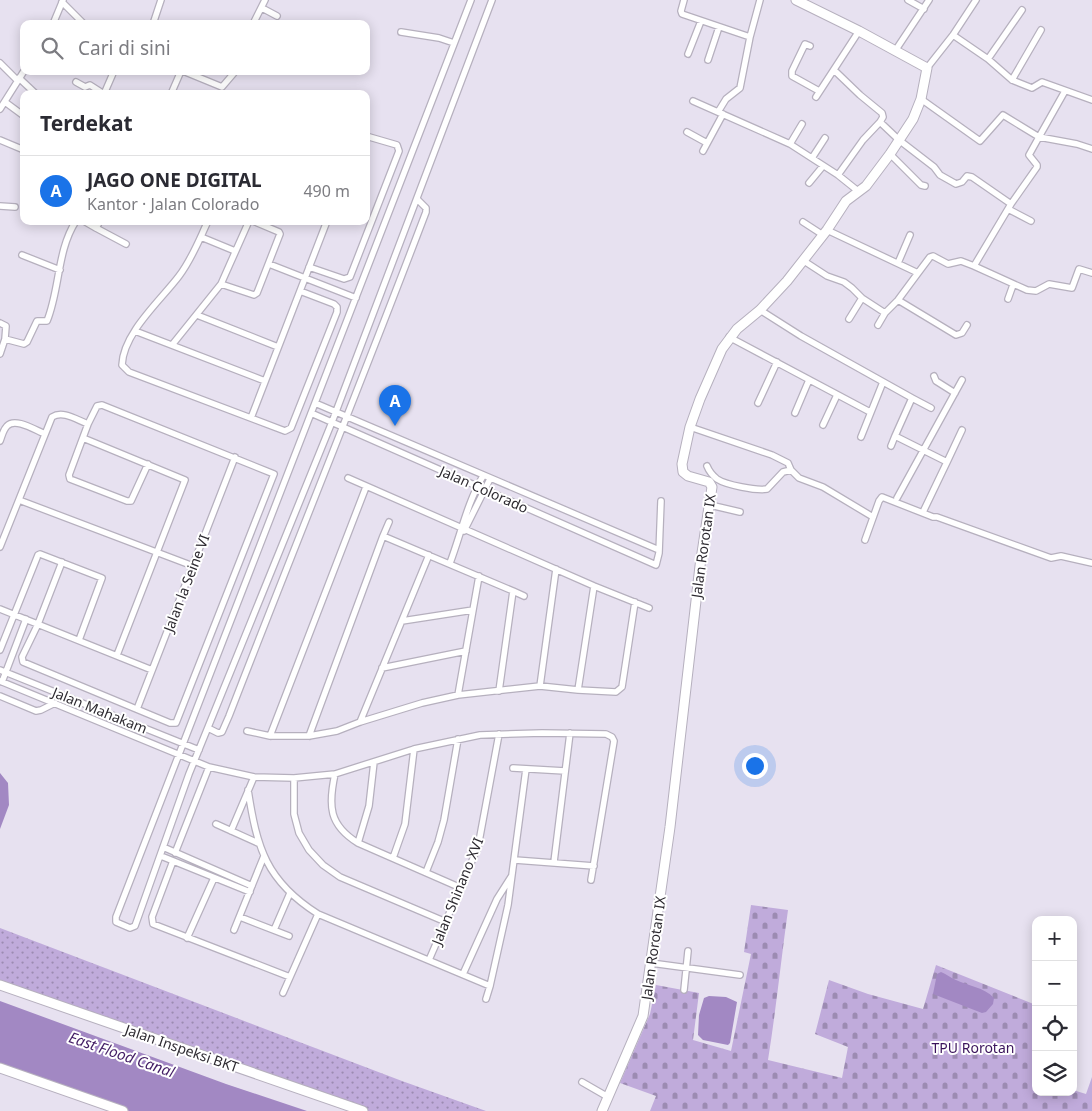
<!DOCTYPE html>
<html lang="id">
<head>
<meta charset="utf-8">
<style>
	:root { --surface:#fff; --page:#f7f7f7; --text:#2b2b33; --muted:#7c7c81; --line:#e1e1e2; --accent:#1a73e8 }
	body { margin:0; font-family:"Noto Sans",sans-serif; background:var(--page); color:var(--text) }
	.controls { position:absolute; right:15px; bottom:15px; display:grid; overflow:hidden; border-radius:10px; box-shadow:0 2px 12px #0003 }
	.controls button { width:45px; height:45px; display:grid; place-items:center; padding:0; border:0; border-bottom:1px solid var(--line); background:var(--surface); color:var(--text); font:25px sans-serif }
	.you { position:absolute; left:754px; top:765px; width:18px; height:18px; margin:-12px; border:4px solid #fff; border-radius:50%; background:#1a73e8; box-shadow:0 0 0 8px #1a73e833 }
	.badge { display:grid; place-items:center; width:32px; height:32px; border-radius:50%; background:var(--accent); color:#fff; font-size:16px; font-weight:700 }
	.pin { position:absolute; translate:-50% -41px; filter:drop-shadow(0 1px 2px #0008) }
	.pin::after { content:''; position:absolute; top:26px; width:18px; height:15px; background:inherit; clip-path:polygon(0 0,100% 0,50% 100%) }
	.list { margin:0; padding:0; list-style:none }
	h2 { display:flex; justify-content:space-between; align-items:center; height:65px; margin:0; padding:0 20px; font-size:21px }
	h2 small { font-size:16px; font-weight:400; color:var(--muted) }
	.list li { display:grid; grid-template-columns:32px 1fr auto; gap:15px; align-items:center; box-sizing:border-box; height:70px; padding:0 20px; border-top:1px solid var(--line) }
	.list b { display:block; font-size:19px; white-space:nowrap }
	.list p { margin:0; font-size:16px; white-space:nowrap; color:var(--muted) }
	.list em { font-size:16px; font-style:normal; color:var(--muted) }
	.icon { flex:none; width:28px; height:28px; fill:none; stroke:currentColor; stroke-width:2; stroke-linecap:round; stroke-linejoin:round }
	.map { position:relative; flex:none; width:1092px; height:1111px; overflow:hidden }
	.search { position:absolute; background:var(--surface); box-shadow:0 2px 12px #0003; left:20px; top:20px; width:350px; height:55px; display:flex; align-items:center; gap:12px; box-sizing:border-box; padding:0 18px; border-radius:10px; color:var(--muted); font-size:19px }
	.panel { position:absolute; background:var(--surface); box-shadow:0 2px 12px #0003; left:20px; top:90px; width:350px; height:135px; border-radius:10px }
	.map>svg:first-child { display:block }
</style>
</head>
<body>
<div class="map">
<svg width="1092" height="1111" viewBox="0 0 1092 1111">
	<defs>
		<pattern id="grass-dots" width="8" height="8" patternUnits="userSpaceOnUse" patternTransform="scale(1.25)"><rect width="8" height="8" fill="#c0abdb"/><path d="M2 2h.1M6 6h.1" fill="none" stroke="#9c8bb2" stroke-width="1.8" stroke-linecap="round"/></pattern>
		<pattern id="cemetery-stones" width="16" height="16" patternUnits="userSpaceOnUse" patternTransform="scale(1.25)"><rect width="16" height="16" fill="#c0abdb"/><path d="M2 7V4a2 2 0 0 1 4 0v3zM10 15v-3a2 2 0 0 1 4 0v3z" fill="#9c8bb2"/></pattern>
	</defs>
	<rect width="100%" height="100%" fill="#e7e1f0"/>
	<path fill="url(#grass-dots)" d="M0,928l402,153 84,30h-124l-362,-126z"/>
	<path fill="url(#cemetery-stones)" d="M751,905l37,5c-7,50 -12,100 -20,150l74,18 6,-31 -33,-13 14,-54 39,14 55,15 13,-44 100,40v87h37v-2l13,4 6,-17v34h-442l6,-15 -36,-13 30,-69 6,-29 43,8 -6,47 38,11 20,-97 -7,-2z"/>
	<path fill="#a288c3" d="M0,773l8,10 1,22 -9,24z
		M941,972c5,2 10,6 15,8 12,6 28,7 38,18l-1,6 -7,8 -4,1 -49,-19 4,-20z
		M709,996l17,1 11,5 -7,41 -2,2 -25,-5 -5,-5 1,-20 5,-17z
		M0,1001l226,83 81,27h-178l-129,-46z"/>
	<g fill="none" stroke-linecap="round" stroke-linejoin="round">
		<defs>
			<path id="street" d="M471,0l-355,917v5l14,6 5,-2 54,-152 143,-352 160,-422
				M684,0l-3,11 1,3 68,23
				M908,0l16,9
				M62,2l22,22
				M262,8l15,8
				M53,24l10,-24
				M153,24l8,-24
				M253,24l12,-24
				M401,32l38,6 15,5
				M953,35l35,24 24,21 20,8 10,-6 50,18
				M810,46l-5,-2 -13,27v5l27,15
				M895,51l34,-51
				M688,54l13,-33
				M988,59l34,-49
				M708,60l11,-33
				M0,63l17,17
				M927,68l26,-33 23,-35
				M834,70l26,25 22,18 1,4 -3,5 19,18 35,27 6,8 16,9 6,-2 5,-6 5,1 39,27
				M183,71l39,16 12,-14v-2
				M19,78l17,16
				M1012,80l29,-50
				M76,82l9,5 5,-2 14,9
				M104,94l10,-23
				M171,94l10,-23
				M816,97l43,-66
				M921,99l59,42 23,-26 36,22 26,-46
				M693,101l97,43 48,31 20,16
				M5,102l19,14
				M0,109l24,-38
				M718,112l8,-13 14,-11 10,-51 10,-37
				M687,132l20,11
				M0,140l24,10
				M790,144l12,-20
				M703,151l20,-37
				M890,154l31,31 4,1
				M812,158l13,-20
				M838,175l25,-35 17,-18
				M809,183l14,-17
				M0,206l15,1
				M1008,209l23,12
				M84,221l12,7 4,-7
				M208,221c-9,19 -16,38 -29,55 -18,24 -56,57 -57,89l7,7 156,59 6,-3 46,-116v-5l-3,-3 -34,-13
				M803,222l20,13
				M96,228l30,16
				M827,230l91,43 12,-16 3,-1 15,8 13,-3 13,5 53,24 9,1 13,-7 23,4 7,-19 13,4
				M201,237l34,14
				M22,255l38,15
				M804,261l23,15 17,6 8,6 10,10 23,15 13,-13 20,-27
				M898,263l12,-28
				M269,264l87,34
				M974,266l37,-62 26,-37v-2l-8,-10 10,-18 38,7 15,5
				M309,267l35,12 6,-2 49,-126 -2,-6 -31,-9
				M221,284l33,11 3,-2 23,-59 -1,-2 -26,-11
				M1008,299l5,-14
				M898,300l58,35 6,-2 5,-8
				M760,310l41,26 111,62 -17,38 52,26 -23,48
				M197,315l81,32
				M849,319l13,-21
				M0,323l6,3 -1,13 19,5 3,-2 10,-21h10c13,-32 10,-71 29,-100
				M878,325l7,-12
				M135,331l130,50
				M729,337l141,75
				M172,345l49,-61 28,-63
				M0,354l5,-15
				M934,376l2,5 19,12
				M912,398l19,10
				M315,403l344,147
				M758,403l19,-41
				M311,413l345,152 3,-12 2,-52
				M795,413l14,-33
				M251,418l76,-197
				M823,425l14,-30
				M690,427l82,28 16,8 3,7
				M861,437l22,-55
				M83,438l102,42 -68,175
				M0,441c2,-5 3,-11 7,-15 8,-9 28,4 38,8
				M891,446l4,-10
				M947,462l15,-32
				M707,466c2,5 5,9 10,13 9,6 40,12 50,10l16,-17 8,-2 8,8 24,9 50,30
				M348,478l246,108 55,22
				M897,498l65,-118
				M19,500l174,66
				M710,505l30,7
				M464,531l26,-52
				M383,536l6,-14
				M865,540l14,-39 3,-4 51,20h4l114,41 10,-2 31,7
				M0,547l52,-130c11,-7 25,3 36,7
				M62,562l-24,62 -16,33 1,5 147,61h6l98,-249 -172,-69 -5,1 -9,18 -19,51 1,4 57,22h4l17,-37
				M450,563c11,-29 17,-60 33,-87
				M513,591l11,5
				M0,609l152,61
				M402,621l71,-11
				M0,650l38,-95 2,-1 62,24 -23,62
				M382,668l84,-17
				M0,670l199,80
				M0,681l209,86
				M2,682l24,-63
				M540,686l16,-117
				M578,690l16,-104
				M458,695l21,-119
				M0,696l36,15 5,-1 14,-7
				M137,709l98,-252
				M360,722l69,-167
				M208,728l10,5 4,-1 7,-16c65,-168 133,-335 197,-504v-4l-9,-9
				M247,731l23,5h39l28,-5 23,-9 62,-19 36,-8 82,-9 38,4 38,2 6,-5 13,-85
				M270,736l96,-249
				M309,736l74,-200 130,55 -14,100
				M513,768l52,3
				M335,774c-7,32 -6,51 23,69l103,45
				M294,778v36l5,19 10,17 14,15 17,12 106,45
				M248,790c9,58 18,91 70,124l172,72
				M216,824l42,19
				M231,831l23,-54
				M358,843l11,-37 5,-44
				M163,847l89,39
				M175,853l34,-86 45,10 40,1 41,-4 79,-25 66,-14 62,-2 64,1 6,3 2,4 -23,139
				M161,856l89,36
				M393,858l12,-34 9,-75
				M515,860l79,6
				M173,861l-21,56 1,7 137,53
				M554,862l16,-129
				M426,872l12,-30 6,-22 14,-81
				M240,917l49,19
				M234,930l30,-74
				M274,930l16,-37
				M187,938l27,-60
				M429,960l49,-113 21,-113
				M651,963l89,12
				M463,974l34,-75 14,-22
				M684,990l4,-39
				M283,993l35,-79
				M486,999l4,-13 18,-81 18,-136
				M582,1082l26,15"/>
			<path id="secondary" d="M0,985l363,126
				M0,1068l123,43
				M602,1111l41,-95 27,-189 30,-261 12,-79 -3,-5 -21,-6 -5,-4 -1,-8 8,-37 10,-28 22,-50 15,-20 23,-19 27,-29 40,-51 19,-29 20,-15 24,-32 23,-35 8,-20 6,-31 -68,-37 -63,-31"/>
		</defs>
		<use href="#street" stroke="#b6b0be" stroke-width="8"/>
		<use href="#secondary" stroke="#b6b0be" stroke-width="11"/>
		<use href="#street" stroke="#fff" stroke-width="5.5"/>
		<use href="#secondary" stroke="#fff" stroke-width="9"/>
	</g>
	<g text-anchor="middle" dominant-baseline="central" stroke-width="4" stroke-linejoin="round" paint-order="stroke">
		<g font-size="14" fill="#2d2a30" stroke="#fff">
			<text transform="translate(484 489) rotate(24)">Jalan Colorado</text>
			<text transform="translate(703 546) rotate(-82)">Jalan Rorotan IX</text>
			<text transform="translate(186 583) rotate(-69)">Jalan la Seine VI</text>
			<text transform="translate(100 710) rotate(22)">Jalan Mahakam</text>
			<text transform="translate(457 891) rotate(-68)">Jalan Shinano XVI</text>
			<text transform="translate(653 948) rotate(-82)">Jalan Rorotan IX</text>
			<text transform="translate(182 1048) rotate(19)">Jalan Inspeksi BKT</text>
		</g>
		<g font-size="14" fill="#3b145c" stroke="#fff">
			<text x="973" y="1047">TPU Rorotan</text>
		</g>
		<g font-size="15" font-style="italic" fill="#431d65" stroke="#fff">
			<text transform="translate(122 1054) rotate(19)">East Flood Canal</text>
		</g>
	</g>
</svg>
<div class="controls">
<button>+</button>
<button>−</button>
<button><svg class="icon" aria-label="locate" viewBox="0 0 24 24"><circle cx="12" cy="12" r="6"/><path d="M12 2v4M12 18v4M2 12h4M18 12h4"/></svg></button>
<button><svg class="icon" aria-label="layers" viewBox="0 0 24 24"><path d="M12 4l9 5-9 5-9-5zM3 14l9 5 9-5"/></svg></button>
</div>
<div class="you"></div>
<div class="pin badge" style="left:395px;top:426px">A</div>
<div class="search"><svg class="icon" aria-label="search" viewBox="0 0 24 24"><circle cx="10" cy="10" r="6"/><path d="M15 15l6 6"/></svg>Cari di sini</div>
<section class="panel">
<h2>Terdekat<small></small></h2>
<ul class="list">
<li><span class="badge">A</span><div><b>JAGO ONE DIGITAL</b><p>Kantor · Jalan Colorado</p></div><em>490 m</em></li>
</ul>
</section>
</div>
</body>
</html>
